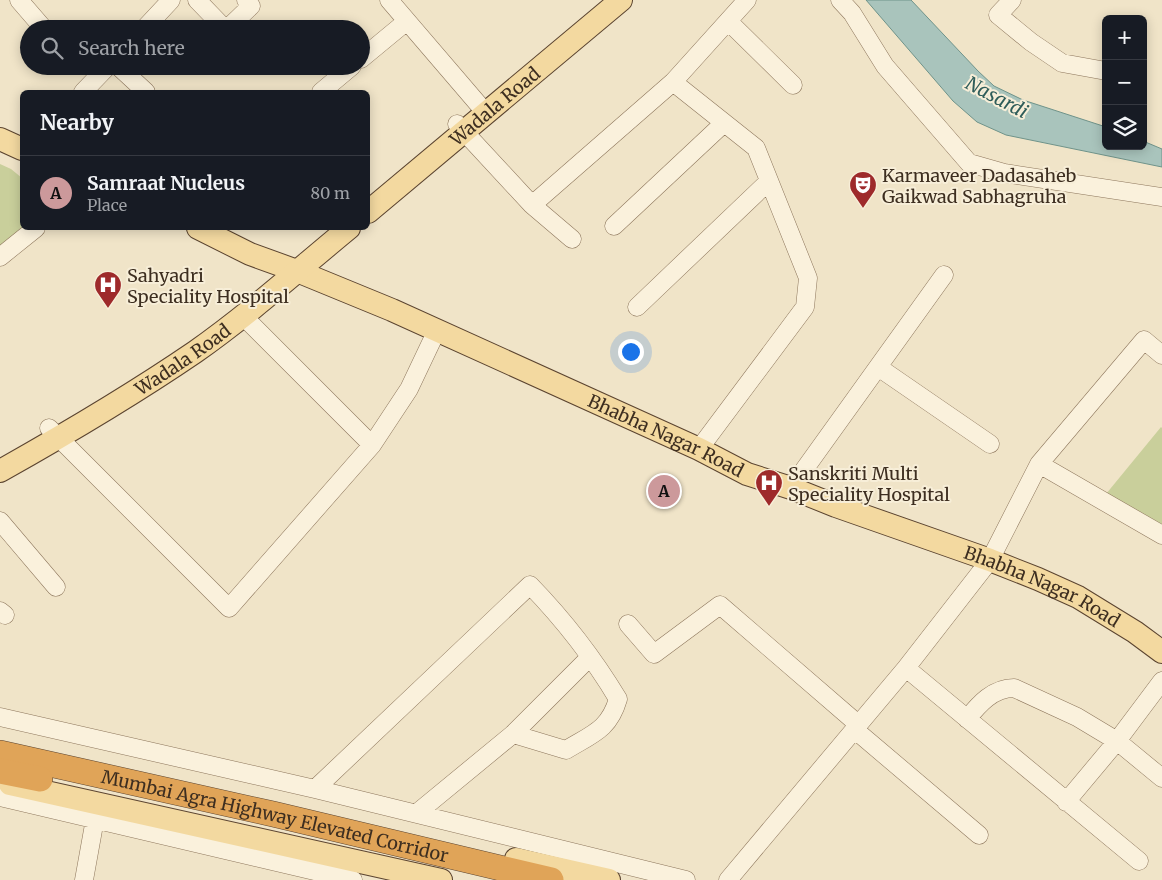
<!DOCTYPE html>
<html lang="en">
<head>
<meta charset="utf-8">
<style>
	:root { --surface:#171b24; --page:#20242c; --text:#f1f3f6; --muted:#9ea1a6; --line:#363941; --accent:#cc999b }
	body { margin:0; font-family:Merriweather,serif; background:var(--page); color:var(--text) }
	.controls { position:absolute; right:15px; top:15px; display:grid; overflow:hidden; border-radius:8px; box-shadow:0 2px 12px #0003 }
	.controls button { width:45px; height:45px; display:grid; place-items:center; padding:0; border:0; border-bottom:1px solid var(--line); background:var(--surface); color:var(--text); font:25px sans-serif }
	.you { position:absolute; left:630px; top:351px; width:18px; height:18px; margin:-12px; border:4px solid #fff; border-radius:50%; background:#1a73e8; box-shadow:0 0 0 8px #1a73e833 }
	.badge { display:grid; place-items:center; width:32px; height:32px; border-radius:50%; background:var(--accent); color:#111; font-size:16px; font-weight:700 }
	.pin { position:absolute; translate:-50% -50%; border:2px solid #fff; box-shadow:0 1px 5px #0006 }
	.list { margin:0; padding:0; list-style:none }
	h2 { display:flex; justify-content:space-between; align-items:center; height:65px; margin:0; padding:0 20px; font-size:21px }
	h2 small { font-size:16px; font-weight:400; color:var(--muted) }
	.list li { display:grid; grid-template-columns:32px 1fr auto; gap:15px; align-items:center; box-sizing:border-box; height:75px; padding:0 20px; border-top:1px solid var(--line) }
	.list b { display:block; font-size:19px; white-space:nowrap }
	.list p { margin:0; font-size:16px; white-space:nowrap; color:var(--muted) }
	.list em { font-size:16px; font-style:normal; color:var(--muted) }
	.icon { flex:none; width:28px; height:28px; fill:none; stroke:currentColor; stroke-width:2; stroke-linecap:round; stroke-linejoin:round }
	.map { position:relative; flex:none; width:1162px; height:880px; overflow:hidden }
	.search { position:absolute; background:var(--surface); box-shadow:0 2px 12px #0003; left:20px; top:20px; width:350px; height:55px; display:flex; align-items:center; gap:12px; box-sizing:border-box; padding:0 18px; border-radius:28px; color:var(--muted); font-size:19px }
	.panel { position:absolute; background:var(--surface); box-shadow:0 2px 12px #0003; left:20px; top:90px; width:350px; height:140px; border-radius:8px }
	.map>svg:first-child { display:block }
</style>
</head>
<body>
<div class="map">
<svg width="1162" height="880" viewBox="0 0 1162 880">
	<rect width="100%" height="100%" fill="#f0e4c8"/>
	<path fill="#c9cf9b" d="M0,164l11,5 11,9v50h3l-25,21z
		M1161,427l1,1v97l-56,-31z"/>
	<path fill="#a9c4bc" stroke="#6f938a" d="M866,0h45l67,71 16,15 29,14 83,27v19h37v-5l19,8v18l-156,-32 -29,-13 -24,-21z"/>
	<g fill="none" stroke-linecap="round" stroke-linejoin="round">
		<defs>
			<path id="minor" d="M19,0l25,29
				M197,0l28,29
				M389,0l90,105
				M840,0l12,13 33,53 84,97 35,10 158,24
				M1012,0l-14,15 33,27 31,21 44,8
				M728,21l65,64
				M144,29l27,-29
				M227,29l24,-23 -5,-6
				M361,59l46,-38
				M118,66l28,26
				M83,92l25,-26
				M321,92l31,-26
				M457,124l75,81 141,-123
				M532,205l40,34
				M614,226l110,-103
				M0,257l36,-29
				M637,307l132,-126
				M243,316l129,129
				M878,367l112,77
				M49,428l180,180 143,-163 37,-56 28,-59
				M699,449l106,-142 3,-29 -52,-130 -83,-66 74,-82
				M1039,464l123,71
				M791,488l153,-213
				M0,521l56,66
				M0,611l5,4
				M628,624l26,30 66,-49 139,120
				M906,668l233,193
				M0,717l315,72 371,91
				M967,719c12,-15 26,-31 47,-31l63,29 40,24 45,-60
				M854,729l125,106
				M315,789l215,-204c32,33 64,74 88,114 -9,31 -26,35 -52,51l-53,-16
				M0,797l353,83
				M1066,802l51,-61 45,37
				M417,813l96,-79 76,-76
				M84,880l11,-61
				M728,880l178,-212 84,-108 49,-96 105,-124 18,15"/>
			<g id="major">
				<path d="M0,139l22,10"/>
				<path id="s1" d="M368,212l253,-212"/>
				<path id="s2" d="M198,228l52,26 47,17 95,39 307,139 48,25 44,14 45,18 154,54 48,19 40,18 57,35 27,20"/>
				<path id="s3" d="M0,471c66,-37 132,-76 195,-119 54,-38 103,-82 154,-124"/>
				<path d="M10,784l431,96"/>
				<path d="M516,859l93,21"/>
			</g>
			<g id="highway">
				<path id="s4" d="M0,753l273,61 278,66"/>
				<path d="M0,771l40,8"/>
			</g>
		</defs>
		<use href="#minor" stroke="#8d765c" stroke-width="19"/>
		<use href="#major" stroke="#5b4430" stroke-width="24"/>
		<use href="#highway" stroke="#5b4430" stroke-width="26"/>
		<use href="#minor" stroke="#faf1dc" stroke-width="18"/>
		<use href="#major" stroke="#f3d9a0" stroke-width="22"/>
		<use href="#highway" stroke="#e0a458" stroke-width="25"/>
	</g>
	<defs>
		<symbol id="theatre-pin" viewBox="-11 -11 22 30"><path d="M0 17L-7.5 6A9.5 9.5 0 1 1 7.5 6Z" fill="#9e2a2b" stroke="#f7eed8"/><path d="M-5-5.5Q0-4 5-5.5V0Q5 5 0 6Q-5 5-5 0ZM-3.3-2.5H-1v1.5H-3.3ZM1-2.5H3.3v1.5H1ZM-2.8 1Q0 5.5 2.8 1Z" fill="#fff"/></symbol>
		<symbol id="hospital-pin" viewBox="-11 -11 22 30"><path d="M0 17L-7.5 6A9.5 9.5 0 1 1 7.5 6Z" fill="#9e2a2b" stroke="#f7eed8"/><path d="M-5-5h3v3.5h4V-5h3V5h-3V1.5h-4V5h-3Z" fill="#fff"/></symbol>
	</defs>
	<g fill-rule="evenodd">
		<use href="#theatre-pin" x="847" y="169" width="32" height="43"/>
		<use href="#hospital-pin" x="92" y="269" width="32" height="43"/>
		<use href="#hospital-pin" x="753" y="467" width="32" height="43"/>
	</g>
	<g text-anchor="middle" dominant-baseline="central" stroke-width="4" stroke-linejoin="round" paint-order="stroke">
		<g font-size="18" fill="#3d2e20" stroke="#f7eed8">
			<text stroke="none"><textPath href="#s1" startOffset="165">Wadala Road</textPath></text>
			<text stroke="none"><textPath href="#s3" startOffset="214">Wadala Road</textPath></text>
			<text stroke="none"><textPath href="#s2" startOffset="512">Bhabha Nagar Road</textPath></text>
			<text stroke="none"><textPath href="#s2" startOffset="918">Bhabha Nagar Road</textPath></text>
			<text stroke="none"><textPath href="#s4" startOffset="282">Mumbai Agra Highway Elevated Corridor</textPath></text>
		</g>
		<g font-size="18" fill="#3d2e20" stroke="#f7eed8" text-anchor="start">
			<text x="882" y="175">Karmaveer Dadasaheb<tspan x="882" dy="21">Gaikwad Sabhagruha</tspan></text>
			<text x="127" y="275">Sahyadri<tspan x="127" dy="21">Speciality Hospital</tspan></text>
			<text x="788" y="473">Sanskriti Multi<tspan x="788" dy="21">Speciality Hospital</tspan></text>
		</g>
		<g font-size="19" font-style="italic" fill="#2f5d5a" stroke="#f7eed8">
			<text transform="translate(997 97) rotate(28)">Nasardi</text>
		</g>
	</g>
</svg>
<div class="controls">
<button>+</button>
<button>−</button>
<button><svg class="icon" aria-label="layers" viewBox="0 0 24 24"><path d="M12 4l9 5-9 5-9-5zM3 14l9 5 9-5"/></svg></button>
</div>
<div class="you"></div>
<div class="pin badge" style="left:664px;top:491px">A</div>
<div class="search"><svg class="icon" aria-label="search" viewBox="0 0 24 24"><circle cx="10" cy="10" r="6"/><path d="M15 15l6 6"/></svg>Search here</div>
<section class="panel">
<h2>Nearby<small></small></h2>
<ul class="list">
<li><span class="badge">A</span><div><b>Samraat Nucleus</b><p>Place</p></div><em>80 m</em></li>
</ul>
</section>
</div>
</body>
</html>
